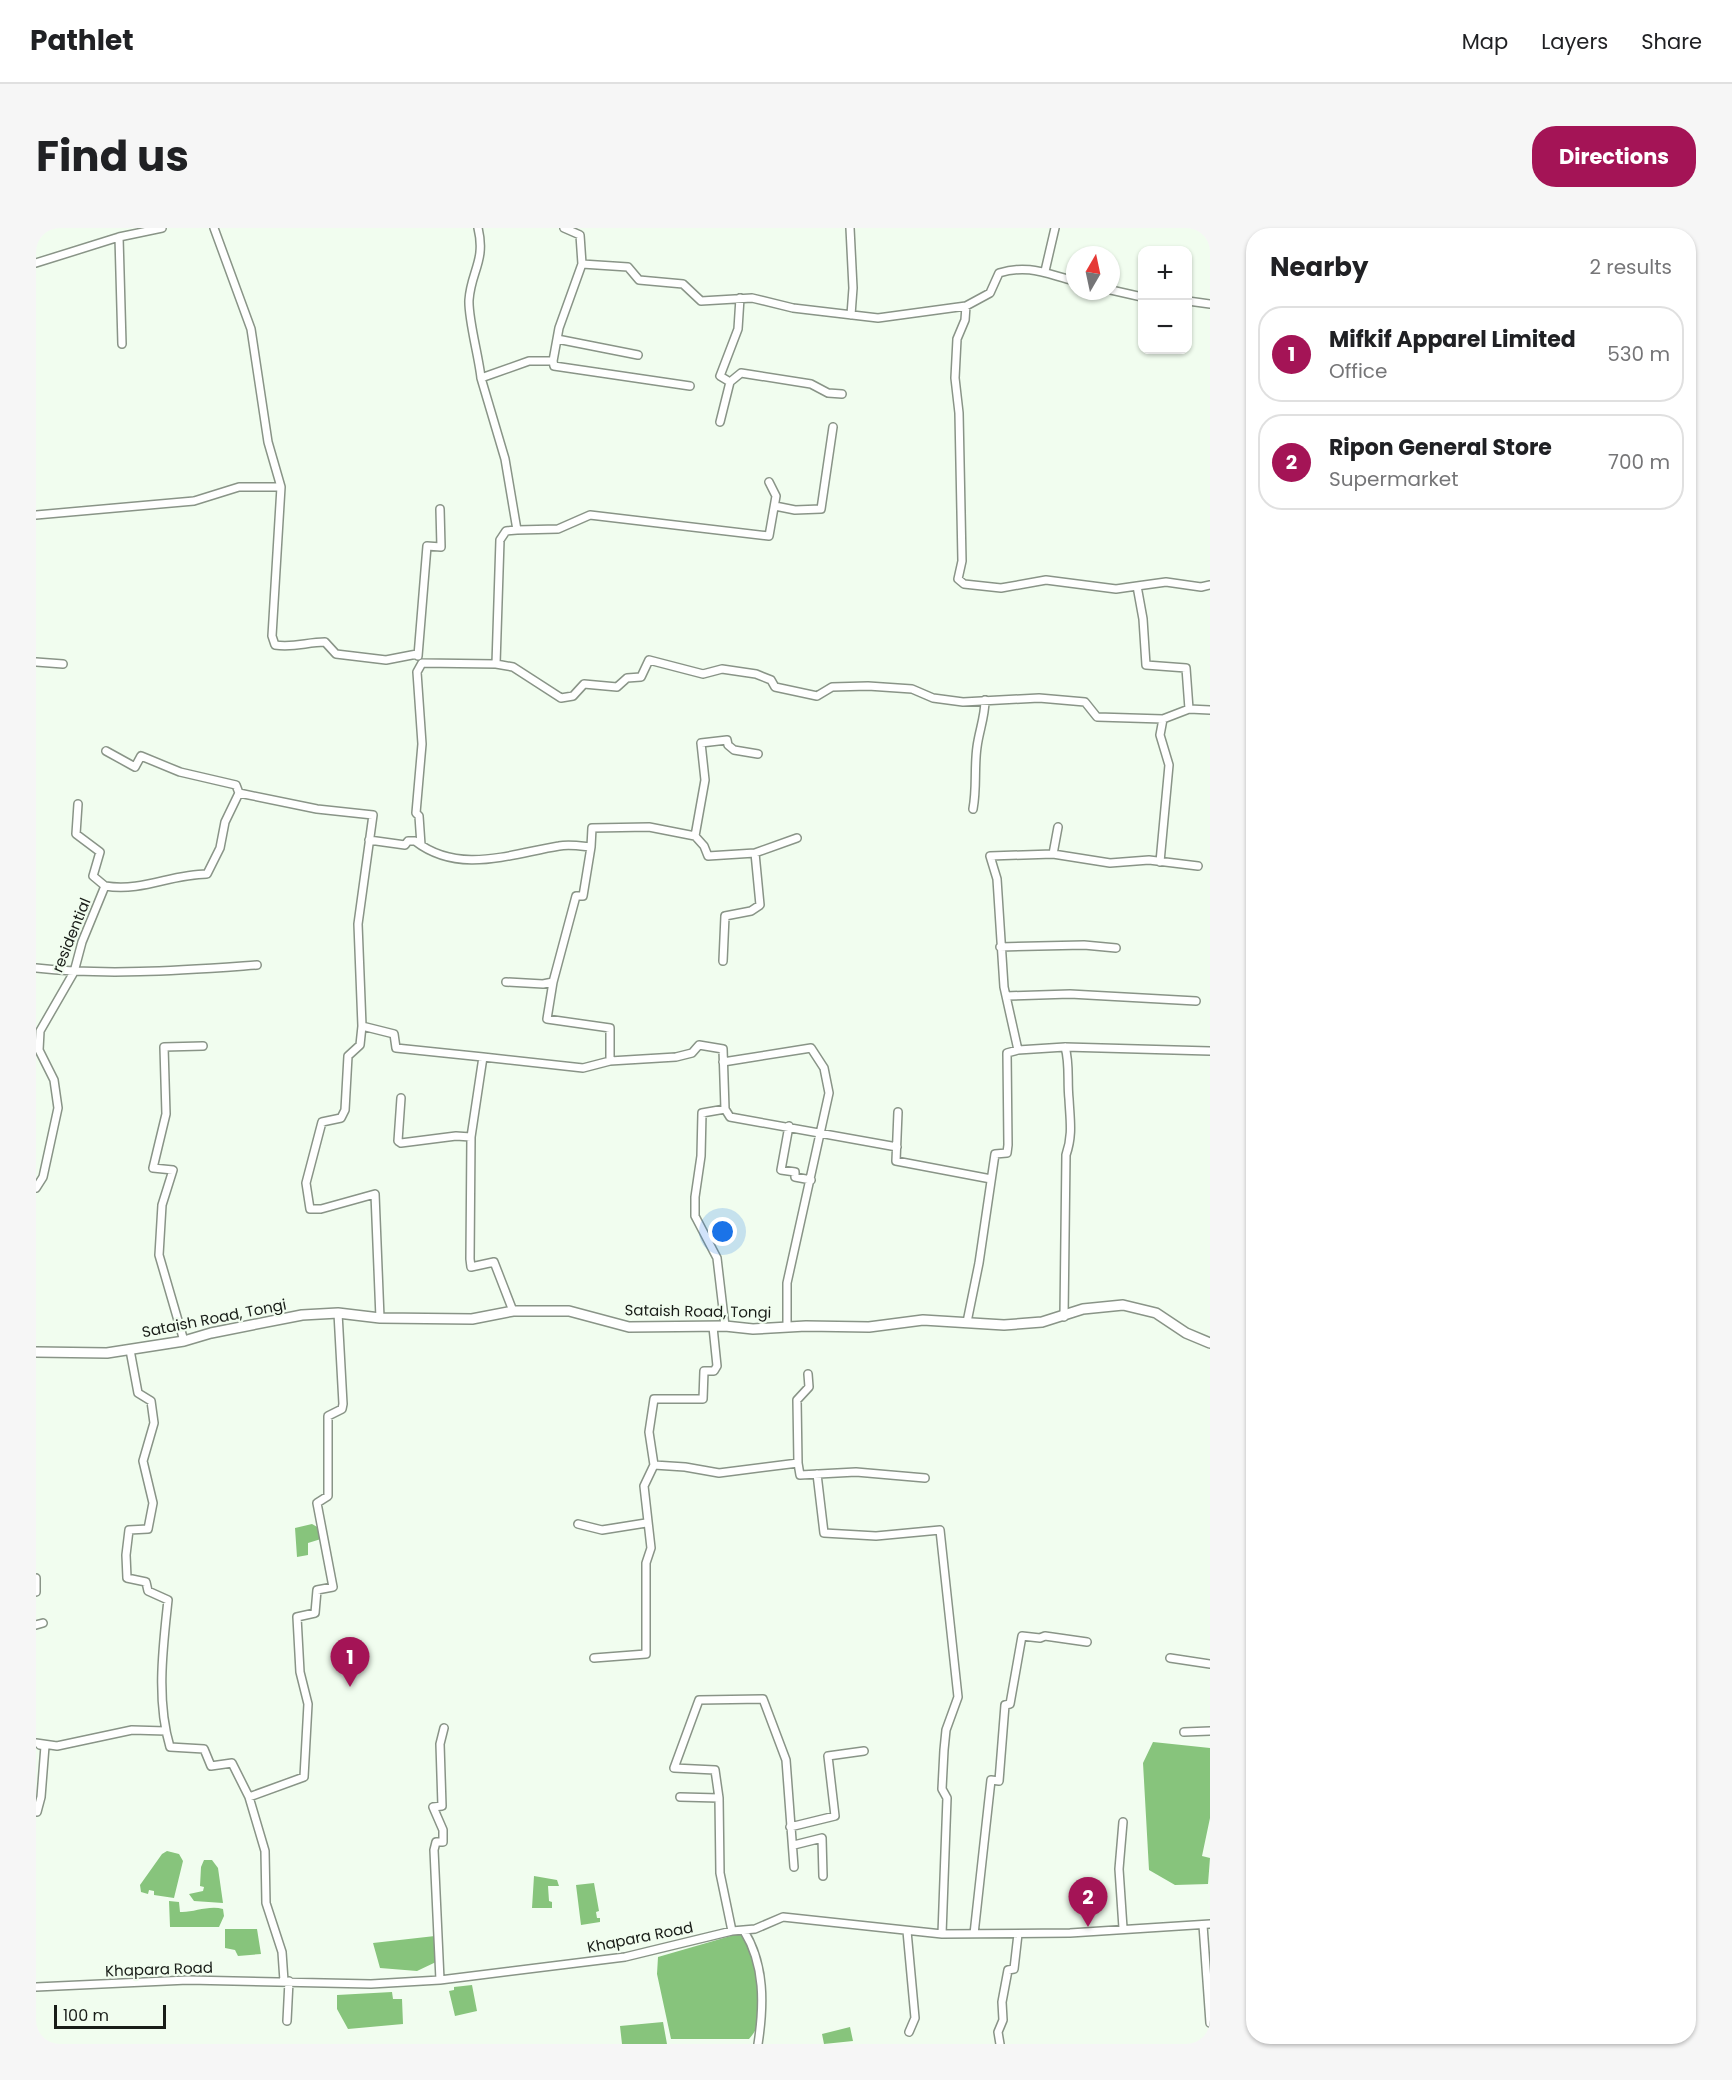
<!DOCTYPE html>
<html lang="en">
<head>
<meta charset="utf-8">
<style>
	:root { --surface:#fff; --page:#f6f6f6; --text:#202124; --muted:#757577; --line:#e0e0e0; --accent:#a41456 }
	body { margin:0; font-family:Poppins,sans-serif; background:var(--page); color:var(--text) }
	.controls { position:absolute; right:18px; top:18px; display:grid; overflow:hidden; border-radius:12px; box-shadow:0 2px 4px #0004 }
	.controls button { width:54px; height:54px; display:grid; place-items:center; padding:0; border:0; border-bottom:2px solid var(--line); background:var(--surface); color:var(--text); font:30px sans-serif }
	.compass { position:absolute; left:1030px; top:18px; width:54px; height:54px; border-radius:50%; background:var(--surface); box-shadow:0 2px 4px #0004; rotate:9deg }
	.scale { position:absolute; left:18px; bottom:15px; width:112px; box-sizing:border-box; padding-left:6px; border:3px solid #191d18; border-top:0; font-size:16px; line-height:21px; white-space:nowrap; color:#191d18; -webkit-text-stroke:4px #f1fdef; paint-order:stroke }
	.you { position:absolute; left:687px; top:1004px; width:21px; height:21px; margin:-15px; border:4px solid #fff; border-radius:50%; background:#1a73e8; box-shadow:0 0 0 9px #1a73e833 }
	.badge { display:grid; place-items:center; width:39px; height:39px; border-radius:50%; background:var(--accent); color:#fff; font-size:20px; font-weight:700 }
	.pin { position:absolute; translate:-50% -50px; filter:drop-shadow(0 2px 3px #0008) }
	.pin::after { content:''; position:absolute; top:32px; width:21px; height:18px; background:inherit; clip-path:polygon(0 0,100% 0,50% 100%) }
	.list { margin:0; padding:0; list-style:none }
	h2 { display:flex; justify-content:space-between; align-items:center; height:78px; margin:0; padding:0 24px; font-size:26px }
	h2 small { font-size:20px; font-weight:400; color:var(--muted) }
	.list li { display:grid; grid-template-columns:39px 1fr auto; gap:18px; align-items:center; box-sizing:border-box; height:96px; margin:0 12px 12px; padding:0 12px; border:2px solid var(--line); border-radius:24px }
	.list b { display:block; font-size:22px; white-space:nowrap }
	.list p { margin:0; font-size:20px; white-space:nowrap; color:var(--muted) }
	.list em { font-size:20px; font-style:normal; color:var(--muted) }
	.map { position:relative; flex:none; width:1174px; height:1816px; overflow:hidden; border-radius:24px }
	header { display:flex; align-items:center; gap:36px; box-sizing:border-box; height:84px; padding:0 30px; background:var(--surface); border-bottom:2px solid var(--line) }
	header strong { font-size:28px }
	nav { display:flex; gap:33px; margin-inline-start:auto; font-size:21px }
	.intro { display:flex; align-items:center; justify-content:space-between; box-sizing:border-box; height:144px; padding:0 36px }
	h1 { margin:0; font-size:42px }
	.button { padding:15px 27px; border-radius:24px; background:var(--accent); color:#fff; font-size:21px; font-weight:700 }
	main { display:flex; gap:36px; padding:0 36px }
	aside { flex:1; background:var(--surface); border-radius:24px; box-shadow:0 2px 4px #0004 }
	.map>svg:first-child { display:block }
</style>
</head>
<body>
<header>
<strong>Pathlet</strong>
<nav><a>Map</a><a>Layers</a><a>Share</a></nav>
</header>
<div class="intro"><h1>Find us</h1><a class="button">Directions</a></div>
<main>
<div class="map">
<svg width="1174" height="1816" viewBox="0 0 1174 1816">
	<rect width="100%" height="100%" fill="#f1fdef"/>
	<path fill="#87c47c" d="M276,1296l7,4 2,11 -13,4v12l-11,2 -2,-29z
		M1117,1514l57,6v70l-8,38 8,2 -2,26 -33,1 -26,-15 -6,-107z
		M131,1623l12,3 4,7 -9,37 -20,-3v-4l-5,-1 -1,4 -7,-2 -1,-7 22,-31z
		M168,1632h8l6,8 5,35 -29,-2 -5,-7 14,-3 1,-4 -4,-1 1,-19z
		M498,1648l23,4 2,6h-11l1,15 3,1v6h-20z
		M558,1655l5,28 -3,1 1,6h3v4l-19,3 -5,-40z
		M133,1673l10,1 1,10c13,1 28,-7 43,-3l1,7 -5,11h-49z
		M189,1701h32l4,25 -23,2 -3,-6 -10,-2z
		M705,1705c15,29 34,78 8,106h-78l-14,-65 1,-17z
		M399,1708l1,26 -19,9 -37,-3 -7,-25z
		M436,1757l5,26 -22,5 -6,-25 5,-1v-3z
		M356,1764l1,7h9l1,25 -55,5 -11,-20v-14z
		M627,1794l4,22h-45l-2,-18z
		M814,1799l3,14 -29,3 -2,-10z"/>
	<g fill="none" stroke-linecap="round" stroke-linejoin="round">
		<defs>
			<path id="street" d="M442,0c8,33 -7,43 -9,72 -1,19 10,57 12,78
				M528,0l16,7 2,29 46,3 11,13 44,4 18,17 51,-3 41,10 85,10 88,-12 24,-13 9,-20c30,-9 47,1 76,8
				M814,0l3,60 -2,27
				M83,9l3,107
				M0,35l83,-26 43,-9
				M1009,43l10,-43
				M1075,62l31,7
				M1152,73l22,3
				M930,78l-1,14 -8,19 -2,39 4,35 3,148 -4,18 6,5 37,4 45,-8 70,9 21,-3 6,33 3,46 40,3 3,41 -26,10 -3,16 9,30 -9,97
				M521,111l81,16
				M517,133l1,5 136,20
				M694,154l11,-9 70,11 17,9 14,1
				M684,194l10,-40 -10,-6 18,-47 2,-31
				M245,259l-9,149 3,9c19,3 32,-3 50,-3l11,12 50,6 31,-6
				M739,278l20,4 26,-1 12,-82
				M0,287l158,-14 45,-14h42l-13,-45 -17,-113 -37,-101
				M481,302l41,-1 32,-14 179,21 7,-40 -7,-14
				M1101,358l29,-4 35,5 9,-2
				M382,428l9,-110 14,1 -1,-38
				M0,434l27,2
				M460,436l4,-124 6,-9 11,-1 -12,-71 -24,-81 48,-17h24l6,-33 23,-64
				M1153,481l21,1
				M70,523l29,16 6,-11 39,16 56,13 3,8 78,16 56,6 -15,109 4,102 32,8 2,14 87,9 -12,80 -1,122 1,8 23,-5 19,49
				M937,581c4,-21 1,-41 4,-62 2,-16 8,-30 8,-47
				M659,608l9,10 4,10 47,-3 5,52 -9,6 -26,5 -2,45
				M333,612l36,5 3,-4h7c44,34 95,13 144,5 10,-2 22,0 32,1l-8,49h-7l-23,86 -6,37 63,9v33
				M385,617l-2,-29 -3,-3 6,-69 -5,-72 5,-9 74,1 17,3 48,31 12,-2 11,-12 33,3 10,-9 14,-1 8,-17 54,14 19,-5 34,5 15,6 4,7 42,9 15,-9 36,-1 44,3 21,9 30,4 76,-4 46,4 12,15 66,2
				M555,619l1,-19 57,-1 46,9 10,-56 -4,-37 26,-3 1,5 6,5 24,4
				M719,625l42,-15
				M1017,626l5,-27
				M1162,638l-49,-6 -39,3 -57,-9 -63,2 7,23 7,108 14,63 47,-3 145,4
				M69,658c38,6 66,-12 102,-12l13,-26 5,-26 14,-29
				M964,719l84,-2 32,3
				M0,740c74,8 148,2 221,-3
				M470,754l37,2 10,-2
				M970,768l64,-2 126,7
				M326,798l-2,19 -12,11 -3,54 -4,8 -19,4 -16,61 4,26h11l54,-15 5,124
				M447,829l100,11 27,-7 66,-4 16,-4 7,-8 24,4 2,60 -23,4 -1,43 -6,41v19l22,42 8,68
				M687,834l88,-14 13,20 5,25 -42,190v43
				M365,870l-3,43 3,2 55,-7 15,1
				M689,881l5,8 167,30
				M862,884l-2,49 95,18
				M753,898l-8,44 14,2v5l16,3
				M0,960l7,-11 15,-69 -4,-28 -15,-30 1,-19 34,-59 8,-30 23,-56 -12,-10 7,-24 -24,-18 2,-30
				M1028,1089l2,-162c7,-20 4,-35 3,-56 -2,-18 1,-35 -4,-52
				M931,1094l12,-59 16,-109 12,-1 1,-8 -1,-92 11,-3
				M148,1113l-25,-86 3,-50 11,-35 -20,-2 13,-54 -2,-67 39,-1
				M94,1122l8,43 13,8 3,22 -11,38 10,42 -5,26 -19,1 -3,25 1,23 19,4 2,9 20,9c-5,47 -12,100 2,147l34,2 7,17 21,-3 17,34 16,54 1,52 16,49 2,29
				M762,1235l-1,-63 12,-13 -1,-13
				M618,1237l31,2 34,6 79,-10 2,12 56,-3 69,6
				M781,1246l7,59 52,3 64,-6 18,167 -12,33 -2,20 -2,39 5,9 -5,136
				M542,1296l24,6 44,-7
				M0,1350v14
				M0,1397l7,-2
				M558,1430l52,-4v-91l5,-15 -7,-62 10,-21 -5,-33 5,-33h49l1,-28h10l3,-5 -4,-39
				M1134,1430l40,6
				M1148,1504l26,-1
				M0,1515l21,3 75,-16 34,1
				M213,1569l55,-20 4,-73 -8,-32 -3,-55 18,-4 2,-23 16,-3 -16,-84 11,-7v-80l14,-7 1,-5 -5,-91
				M644,1569l39,1
				M1,1584l4,-15 4,-51 -5,-1
				M1087,1594l-4,47 4,59
				M754,1599l45,-11 -7,-60 36,-5
				M758,1617l28,-7 1,38
				M1167,1697l7,98
				M696,1703l-12,-58 -1,-75 -4,-28 -41,-2 25,-68 64,-1 23,61 8,107
				M708,1703c21,34 20,74 14,113
				M871,1703l8,87 -6,14
				M938,1706l17,-154 8,1 6,-76 5,-1 12,-68 18,2 5,-2 42,6
				M404,1752l-6,-130 2,-8h7v-12l-10,-23 9,-1 -2,-62 4,-16
				M0,1759l152,-7 183,4 69,-4 185,-23 107,-26 23,-2 28,-12 159,17 128,-1 140,-9
				M251,1793l2,-40
				M964,1816l-2,-12 5,-12 -1,-18 6,-32 6,-1 4,-35"/>
			<path id="secondary" d="M0,1124l71,1 77,-12 27,-8 91,-18 36,-2 42,5 92,1 41,-8h56l60,16 96,-1 28,3 53,-3 63,1 54,-7 81,5 38,-3 41,-13 40,-4 33,8 30,20 24,10"/>
		</defs>
		<use href="#street" stroke="#899487" stroke-width="10"/>
		<use href="#secondary" stroke="#899487" stroke-width="12"/>
		<use href="#street" stroke="#fff" stroke-width="7"/>
		<use href="#secondary" stroke="#fff" stroke-width="9"/>
	</g>
	<g text-anchor="middle" dominant-baseline="central" stroke-width="4.5" stroke-linejoin="round" paint-order="stroke">
		<g font-size="15" fill="#191d18" stroke="#f1fdef">
			<text transform="translate(35 707) rotate(-68)">residential</text>
			<text transform="translate(662 1083) rotate(1)">Sataish Road, Tongi</text>
			<text transform="translate(178 1090) rotate(-11)">Sataish Road, Tongi</text>
			<text transform="translate(604 1709) rotate(-11)">Khapara Road</text>
			<text transform="translate(123 1741) rotate(-2)">Khapara Road</text>
		</g>
	</g>
</svg>
<div class="controls">
<button>+</button>
<button>−</button>
</div>
<svg class="compass" viewBox="-18 -18 36 36"><path d="M0-13l5 13h-10z" fill="#e53935"/><path d="M0 13l5-13h-10z" fill="#757577"/></svg>
<div class="scale">100 m</div>
<div class="you"></div>
<div class="pin badge" style="left:314px;top:1459px">1</div>
<div class="pin badge" style="left:1052px;top:1699px">2</div>
</div>
<aside>
<h2>Nearby<small>2 results</small></h2>
<ul class="list">
<li><span class="badge">1</span><div><b>Mifkif Apparel Limited</b><p>Office</p></div><em>530 m</em></li>
<li><span class="badge">2</span><div><b>Ripon General Store</b><p>Supermarket</p></div><em>700 m</em></li>
</ul>
</aside>
</main>
</body>
</html>
